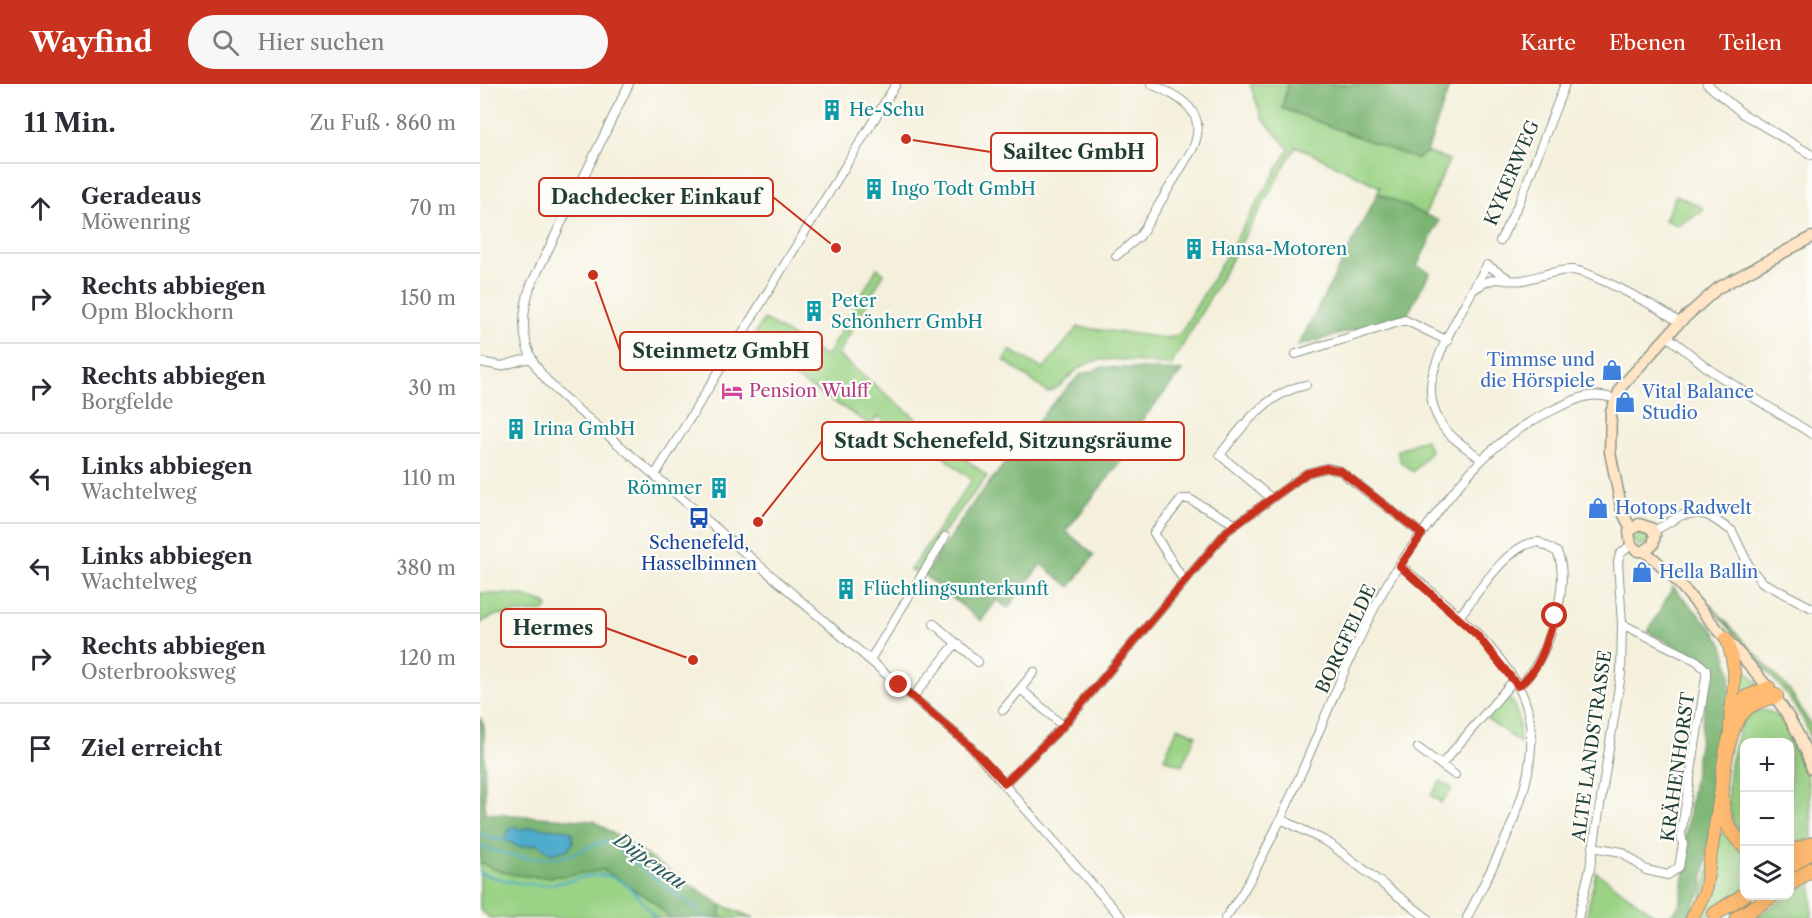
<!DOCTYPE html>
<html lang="de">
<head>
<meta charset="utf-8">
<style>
	:root { --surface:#fff; --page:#f7f7f7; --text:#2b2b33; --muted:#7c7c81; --line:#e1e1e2; --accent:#c8321e }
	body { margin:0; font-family:"Libre Caslon Text",serif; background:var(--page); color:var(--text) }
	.controls { position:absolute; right:18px; bottom:18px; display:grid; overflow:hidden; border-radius:12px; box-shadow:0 6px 24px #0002 }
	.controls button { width:54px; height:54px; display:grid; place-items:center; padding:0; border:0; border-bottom:2px solid var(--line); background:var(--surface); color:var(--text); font:30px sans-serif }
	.stop { position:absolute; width:18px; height:18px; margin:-14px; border:4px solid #c8321e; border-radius:50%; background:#fff }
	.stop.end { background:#c8321e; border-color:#fff; box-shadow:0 2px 6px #0008 }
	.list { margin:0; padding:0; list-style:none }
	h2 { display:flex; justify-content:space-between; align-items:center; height:78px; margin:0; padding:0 24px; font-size:26px }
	h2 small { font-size:20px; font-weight:400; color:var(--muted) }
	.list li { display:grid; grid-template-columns:39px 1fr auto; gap:18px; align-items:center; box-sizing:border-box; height:90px; padding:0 24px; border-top:2px solid var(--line) }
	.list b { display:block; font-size:22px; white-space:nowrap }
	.list p { margin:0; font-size:20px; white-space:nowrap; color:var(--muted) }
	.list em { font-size:20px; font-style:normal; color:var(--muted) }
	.icon { flex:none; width:33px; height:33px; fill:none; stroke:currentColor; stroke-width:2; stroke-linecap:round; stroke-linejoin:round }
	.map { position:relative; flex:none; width:1332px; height:834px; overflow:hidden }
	header { display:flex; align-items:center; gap:36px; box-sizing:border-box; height:84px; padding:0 30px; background:var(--accent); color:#fff }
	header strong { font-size:28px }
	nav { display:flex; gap:33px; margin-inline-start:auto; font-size:21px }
	.search { width:420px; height:54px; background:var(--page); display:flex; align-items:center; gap:15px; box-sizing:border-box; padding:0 21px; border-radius:33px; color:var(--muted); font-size:22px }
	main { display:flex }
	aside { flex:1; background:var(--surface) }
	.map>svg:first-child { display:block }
</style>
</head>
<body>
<header>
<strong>Wayfind</strong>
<div class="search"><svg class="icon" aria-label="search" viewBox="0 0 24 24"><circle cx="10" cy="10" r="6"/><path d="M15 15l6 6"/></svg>Hier suchen</div>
<nav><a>Karte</a><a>Ebenen</a><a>Teilen</a></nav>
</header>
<main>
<aside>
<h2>11 Min.<small>Zu Fuß · 860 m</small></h2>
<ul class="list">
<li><svg class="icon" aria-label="ahead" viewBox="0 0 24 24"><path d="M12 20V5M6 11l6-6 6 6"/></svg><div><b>Geradeaus</b><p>Möwenring</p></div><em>70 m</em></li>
<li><svg class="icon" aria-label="right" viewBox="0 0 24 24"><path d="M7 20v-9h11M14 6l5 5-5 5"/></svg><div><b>Rechts abbiegen</b><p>Opm Blockhorn</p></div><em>150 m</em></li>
<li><svg class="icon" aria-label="right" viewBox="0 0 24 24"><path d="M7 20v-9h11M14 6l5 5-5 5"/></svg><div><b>Rechts abbiegen</b><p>Borgfelde</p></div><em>30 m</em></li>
<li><svg class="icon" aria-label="left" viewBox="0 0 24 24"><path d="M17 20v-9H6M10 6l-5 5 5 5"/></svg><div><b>Links abbiegen</b><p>Wachtelweg</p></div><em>110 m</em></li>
<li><svg class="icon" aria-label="left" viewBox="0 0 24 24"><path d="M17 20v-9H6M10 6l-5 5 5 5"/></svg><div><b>Links abbiegen</b><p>Wachtelweg</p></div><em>380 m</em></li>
<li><svg class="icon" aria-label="right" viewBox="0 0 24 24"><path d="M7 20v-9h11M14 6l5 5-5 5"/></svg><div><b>Rechts abbiegen</b><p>Osterbrooksweg</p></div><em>120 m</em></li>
<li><svg class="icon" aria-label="arrive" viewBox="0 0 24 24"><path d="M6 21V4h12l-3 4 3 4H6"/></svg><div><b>Ziel erreicht</b></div></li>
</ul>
</aside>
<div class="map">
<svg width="1332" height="834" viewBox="0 0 1332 834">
	<rect width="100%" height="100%" fill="#fdfcf7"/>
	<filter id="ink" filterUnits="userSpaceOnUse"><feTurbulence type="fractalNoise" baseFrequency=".0167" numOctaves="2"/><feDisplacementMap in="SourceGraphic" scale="12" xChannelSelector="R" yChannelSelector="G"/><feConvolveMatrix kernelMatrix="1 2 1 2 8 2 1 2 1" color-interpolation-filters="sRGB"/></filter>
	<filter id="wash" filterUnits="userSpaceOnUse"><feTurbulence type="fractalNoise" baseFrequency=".008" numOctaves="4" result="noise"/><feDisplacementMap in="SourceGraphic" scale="24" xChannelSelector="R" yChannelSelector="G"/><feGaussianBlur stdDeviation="1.35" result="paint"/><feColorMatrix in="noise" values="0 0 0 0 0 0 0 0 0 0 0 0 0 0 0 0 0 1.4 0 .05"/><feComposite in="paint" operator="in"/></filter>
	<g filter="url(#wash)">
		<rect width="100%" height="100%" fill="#f4f0dc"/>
		<path fill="#9bd386" stroke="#5d885d" stroke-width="1.5" d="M770,0h38l-6,24 134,51 11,-7 22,8 -24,55 -47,-22 2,-6 -84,-41 -125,220c-26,-2 -67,-14 -90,1 -13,8 -18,21 -34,25l-43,-32 6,-10 33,19 35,-42 89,11 9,-2 6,-5 107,-182 -27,-31z
			M1196,111l27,13 -1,4 -25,13 -12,-5z
			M397,184l7,5 -46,82 149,121 -46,59 -23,37 -8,-2 62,-90 -55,-44 -5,7 -34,-27 -7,9 -124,-77 17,-29 62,38z
			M945,355l6,12 -18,21 -12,-10 -4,-11z
			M1153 454a8 8 0 1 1 16 0a8 8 0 1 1-16 0Z
			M1201,489l108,117 23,37v14l-9,-22 -17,-26z
			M0,509l40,2 25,8 3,4 -5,4 -47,4 -13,6 -3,4z
			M1260,580l21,23 -22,10v-32z
			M1022,613l11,5 6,18 1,23 -35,-26z
			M1280,626c47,3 52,94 52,129l-22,7v-104h-46v94c-29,-26 -13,-87 0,-118z
			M698,643l18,8 -14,31 -18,-8z
			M961,697l11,8 -11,14 -10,-8z
			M1239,749l7,1 18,18v40l-39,26h-8z
			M0,778c36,22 82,15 123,8l50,31 17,17h-180l-10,-8z
			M1116,788l63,46h-73z
			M1332,797v37h-57l1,-1z
			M241,821l33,13h-34z"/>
		<path fill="#7cb573" stroke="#4e7954" stroke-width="1.5" d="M808,0h162l-23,68 -11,7 -134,-51z
			M898,109l61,28 -22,45 13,6 -23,43 -109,31z
			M623,283l79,4 -60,74 7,6 -63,80 28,24 -24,32 -29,-23 -33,44 -11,-8 -16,21 -57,-46 50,-73 77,-97 29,-30z
			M1193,503l42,45 8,14 8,27 -3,38 -26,179 -14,28h-21l13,-13 9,-64 -4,-1 26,-176 -63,-32z
			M0,633l4,10 1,86 109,8 127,84 -1,13h-50l-17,-17 -50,-31c-41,7 -87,14 -123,-8z"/>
		<path fill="#4dabcc" stroke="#367480" stroke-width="1.5" d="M35,742l4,4 13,-3 35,3 5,2 1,11 -5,6 -17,5 -13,-10 -18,3 -16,-7 5,-10z"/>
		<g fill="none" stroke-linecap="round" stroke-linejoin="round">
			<path stroke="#4dabcc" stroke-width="2" d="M0,750l13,5 14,1
				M0,762c29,11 63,17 93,8 15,-5 17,-11 35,-12l90,69
				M0,789c23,8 48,14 73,11 36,-6 57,-21 85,12 6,8 12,13 17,22
				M225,833l3,1"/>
		</g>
	</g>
	<g filter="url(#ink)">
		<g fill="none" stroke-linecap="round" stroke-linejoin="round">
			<defs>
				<path id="street" d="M149,0l-99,203c-22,71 18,97 67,139l373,320 152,172
					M1227,0l36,30 69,41
					M1020,157l19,-38 46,-119
					M636,172l24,-20 53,-88c16,-37 -13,-51 -42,-64
					M996,204c24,-16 24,-5 47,-8 16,-3 34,-11 50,-10 18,2 94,41 106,53
					M1187,252l46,36 99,62
					M816,270l109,-34 43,21
					M0,278l21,4 29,-8
					M1001,375c-13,-11 -33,-22 -41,-37 -6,-10 -10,-24 -9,-36 2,-32 40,-91 56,-121l22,14
					M175,391l241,-391
					M791,414l-51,-43c22,-29 48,-63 86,-70
					M1174,447l28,-16 16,-2 11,3 23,15 18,37 12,14 50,26
					M920,481c41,36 91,73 118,121 40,72 -20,167 -51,232
					M704,497l-30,-48 28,-34h7l46,25
					M979,533c17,-21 50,-76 80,-75l18,10c16,31 -11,115 -39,134
					M454,540l44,38
					M390,576l75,-123
					M542,606l41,36
					M433,613l43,-54
					M523,626l31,-38
					M938,664l37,27
					M961,681l73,-85
					M525,699l58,-57 164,-195 80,-58 19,-5 14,3 82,63
					M801,735l48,24 98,75
					M1113,763l29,5 24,18 22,5 11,-8 4,-23 -2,-10 25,-157v-7l-9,-9 -75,-37
					M745,834c18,-23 31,-49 44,-75 40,-79 68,-165 110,-244 16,-32 40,-61 61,-90 31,-41 63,-76 111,-98 24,-11 37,-21 64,-12
					M1098,834l12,-50 31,-194 1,-50 -4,-62 2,-8 11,-9"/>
				<path id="secondary" d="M1151,445l-9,-18 -12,-59 1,-40 10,-25 58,-64 39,-35 94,-51
					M1164,467l9,-6 2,-10 -4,-7 -12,-4 -10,8 2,13 7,6h6c27,20 48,48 70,74 39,45 81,85 98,144"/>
				<path id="primary" d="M1246,554c16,45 4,51 4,93
					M1253,625l14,-13 22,-9
					M1212,834l13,-26 15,-97"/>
				<path id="highway" d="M1264,762c-9,-9 -17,-19 -20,-31 -6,-24 2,-85 19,-103 9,-10 21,-13 33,-16
					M1310,768l22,-8
					M1310,782l22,-15
					M1310,800l22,-15
					M1235,830l29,-19
					M1257,834l35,-22"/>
			</defs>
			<use href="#street" stroke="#8a9688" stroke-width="10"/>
			<use href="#secondary" stroke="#8a9688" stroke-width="13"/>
			<use href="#primary" stroke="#8a9688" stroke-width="14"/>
			<use href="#highway" stroke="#8a9688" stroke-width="16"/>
			<use href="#street" stroke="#fff" stroke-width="8"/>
			<use href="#secondary" stroke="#ffe4c6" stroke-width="10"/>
			<use href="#primary" stroke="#ffbb71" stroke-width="12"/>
			<use href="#highway" stroke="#ffbb71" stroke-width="14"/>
		</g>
	</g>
	<g fill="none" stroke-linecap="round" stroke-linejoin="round" filter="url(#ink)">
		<path stroke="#c8321e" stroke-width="8" d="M419,601l71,61 35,37 58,-57 164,-195 80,-58 19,-5 15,3 81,63 -22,32 77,69 41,51c22,-14 30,-47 37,-70"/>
	</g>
	<defs>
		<symbol id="building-bare" viewBox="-9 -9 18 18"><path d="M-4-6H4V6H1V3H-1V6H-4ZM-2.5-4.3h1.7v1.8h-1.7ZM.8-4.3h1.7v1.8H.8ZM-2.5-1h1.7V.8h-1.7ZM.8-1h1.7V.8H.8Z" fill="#0f9aa8" stroke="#fdfcf7" stroke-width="2.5" paint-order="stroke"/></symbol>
		<symbol id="shop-bare" viewBox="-9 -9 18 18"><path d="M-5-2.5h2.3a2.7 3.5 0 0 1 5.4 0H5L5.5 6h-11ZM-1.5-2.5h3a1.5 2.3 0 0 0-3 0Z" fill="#3f7fe0" stroke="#fdfcf7" stroke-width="2.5" paint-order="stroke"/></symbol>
		<symbol id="hotel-bare" viewBox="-9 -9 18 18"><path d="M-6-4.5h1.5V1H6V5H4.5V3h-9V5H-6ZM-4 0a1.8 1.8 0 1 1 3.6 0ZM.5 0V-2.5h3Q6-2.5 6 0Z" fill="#d1479c" stroke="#fdfcf7" stroke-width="2.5" paint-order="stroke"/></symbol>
		<symbol id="bus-bare" viewBox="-9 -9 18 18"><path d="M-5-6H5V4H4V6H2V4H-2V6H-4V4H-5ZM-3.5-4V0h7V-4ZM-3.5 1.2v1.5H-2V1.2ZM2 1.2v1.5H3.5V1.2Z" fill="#1a4fb4" stroke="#fdfcf7" stroke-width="2.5" paint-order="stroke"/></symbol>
	</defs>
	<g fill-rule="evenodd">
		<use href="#building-bare" x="337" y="11" width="30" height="30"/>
		<use href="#building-bare" x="379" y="90" width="30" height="30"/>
		<use href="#building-bare" x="699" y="150" width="30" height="30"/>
		<use href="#building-bare" x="319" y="212" width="30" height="30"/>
		<use href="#shop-bare" x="1117" y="271" width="30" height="30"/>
		<use href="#hotel-bare" x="237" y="292" width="30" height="30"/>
		<use href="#shop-bare" x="1130" y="303" width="30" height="30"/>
		<use href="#building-bare" x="21" y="330" width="30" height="30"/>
		<use href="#building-bare" x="224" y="389" width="30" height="30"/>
		<use href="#shop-bare" x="1103" y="409" width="30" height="30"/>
		<use href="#bus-bare" x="204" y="419" width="30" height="30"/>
		<use href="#shop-bare" x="1147" y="473" width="30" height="30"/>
		<use href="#building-bare" x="351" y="490" width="30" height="30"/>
	</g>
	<g text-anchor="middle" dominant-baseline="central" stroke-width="4.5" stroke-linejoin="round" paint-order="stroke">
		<g font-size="18" fill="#0d838f" stroke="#fdfcf7" text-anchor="start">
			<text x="369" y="26">He-Schu</text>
			<text x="411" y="105">Ingo Todt GmbH</text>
			<text x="731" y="165">Hansa-Motoren</text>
			<text x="351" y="217">Peter<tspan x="351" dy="21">Schönherr GmbH</tspan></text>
			<text x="53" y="345">Irina GmbH</text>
			<text x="222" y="404" text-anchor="end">Römmer</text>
			<text x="383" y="505">Flüchtlingsunterkunft</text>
		</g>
		<g font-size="18" fill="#1f3d34" stroke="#fdfcf7">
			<text transform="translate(1032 89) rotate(-67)">KYKERWEG</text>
			<text transform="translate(866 555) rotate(-65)">BORGFELDE</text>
			<text transform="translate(1112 662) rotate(-82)">ALTE LANDSTRASSE</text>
			<text transform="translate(1198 683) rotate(-82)">KRÄHENHORST</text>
		</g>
		<g font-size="18" fill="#366cbe" stroke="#fdfcf7" text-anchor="start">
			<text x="1115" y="276" text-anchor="end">Timmse und<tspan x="1115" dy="21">die Hörspiele</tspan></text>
			<text x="1162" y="308">Vital Balance<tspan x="1162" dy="21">Studio</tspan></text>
			<text x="1135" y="424">Hotops Radwelt</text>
			<text x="1179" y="488">Hella Ballin</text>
		</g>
		<g font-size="18" fill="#b23c85" stroke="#fdfcf7" text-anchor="start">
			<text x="269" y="307">Pension Wulff</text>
		</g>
		<g font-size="18" fill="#164399" stroke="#fdfcf7">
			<text x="219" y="459">Schenefeld,<tspan x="219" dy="21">Hasselbinnen</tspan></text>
		</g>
		<g font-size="20" font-style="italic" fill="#2d5e62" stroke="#fdfcf7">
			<text transform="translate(170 777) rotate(35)">Düpenau</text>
		</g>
	</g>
	<path fill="none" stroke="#c8321e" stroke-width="2" d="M426 55L511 68M356 164L293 113M113 191L140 267M278 438L342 357M213 576L126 544"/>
	<g fill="#c8321e" stroke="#fdfcf7" stroke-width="2">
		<circle cx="426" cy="55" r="6"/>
		<circle cx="356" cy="164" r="6"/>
		<circle cx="113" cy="191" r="6"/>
		<circle cx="278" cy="438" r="6"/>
		<circle cx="213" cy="576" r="6"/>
	</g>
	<g fill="#fdfcf7" stroke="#c8321e" stroke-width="2">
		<rect x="511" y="49" width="166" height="38" rx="6"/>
		<rect x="59" y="94" width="234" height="38" rx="6"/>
		<rect x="140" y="248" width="202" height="38" rx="6"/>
		<rect x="342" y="338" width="362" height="38" rx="6"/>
		<rect x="21" y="525" width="105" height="38" rx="6"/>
	</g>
	<g font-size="20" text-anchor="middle" font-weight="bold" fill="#1f3d34">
		<text x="594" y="75">Sailtec GmbH</text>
		<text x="176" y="120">Dachdecker Einkauf</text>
		<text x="241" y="274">Steinmetz GmbH</text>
		<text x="523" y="364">Stadt Schenefeld, Sitzungsräume</text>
		<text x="73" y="551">Hermes</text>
	</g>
</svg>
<div class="controls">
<button>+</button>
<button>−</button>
<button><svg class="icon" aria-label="layers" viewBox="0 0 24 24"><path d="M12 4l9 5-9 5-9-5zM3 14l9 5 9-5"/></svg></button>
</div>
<div class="stop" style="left:1075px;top:532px"></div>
<div class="stop end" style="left:419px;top:601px"></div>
</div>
</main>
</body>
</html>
